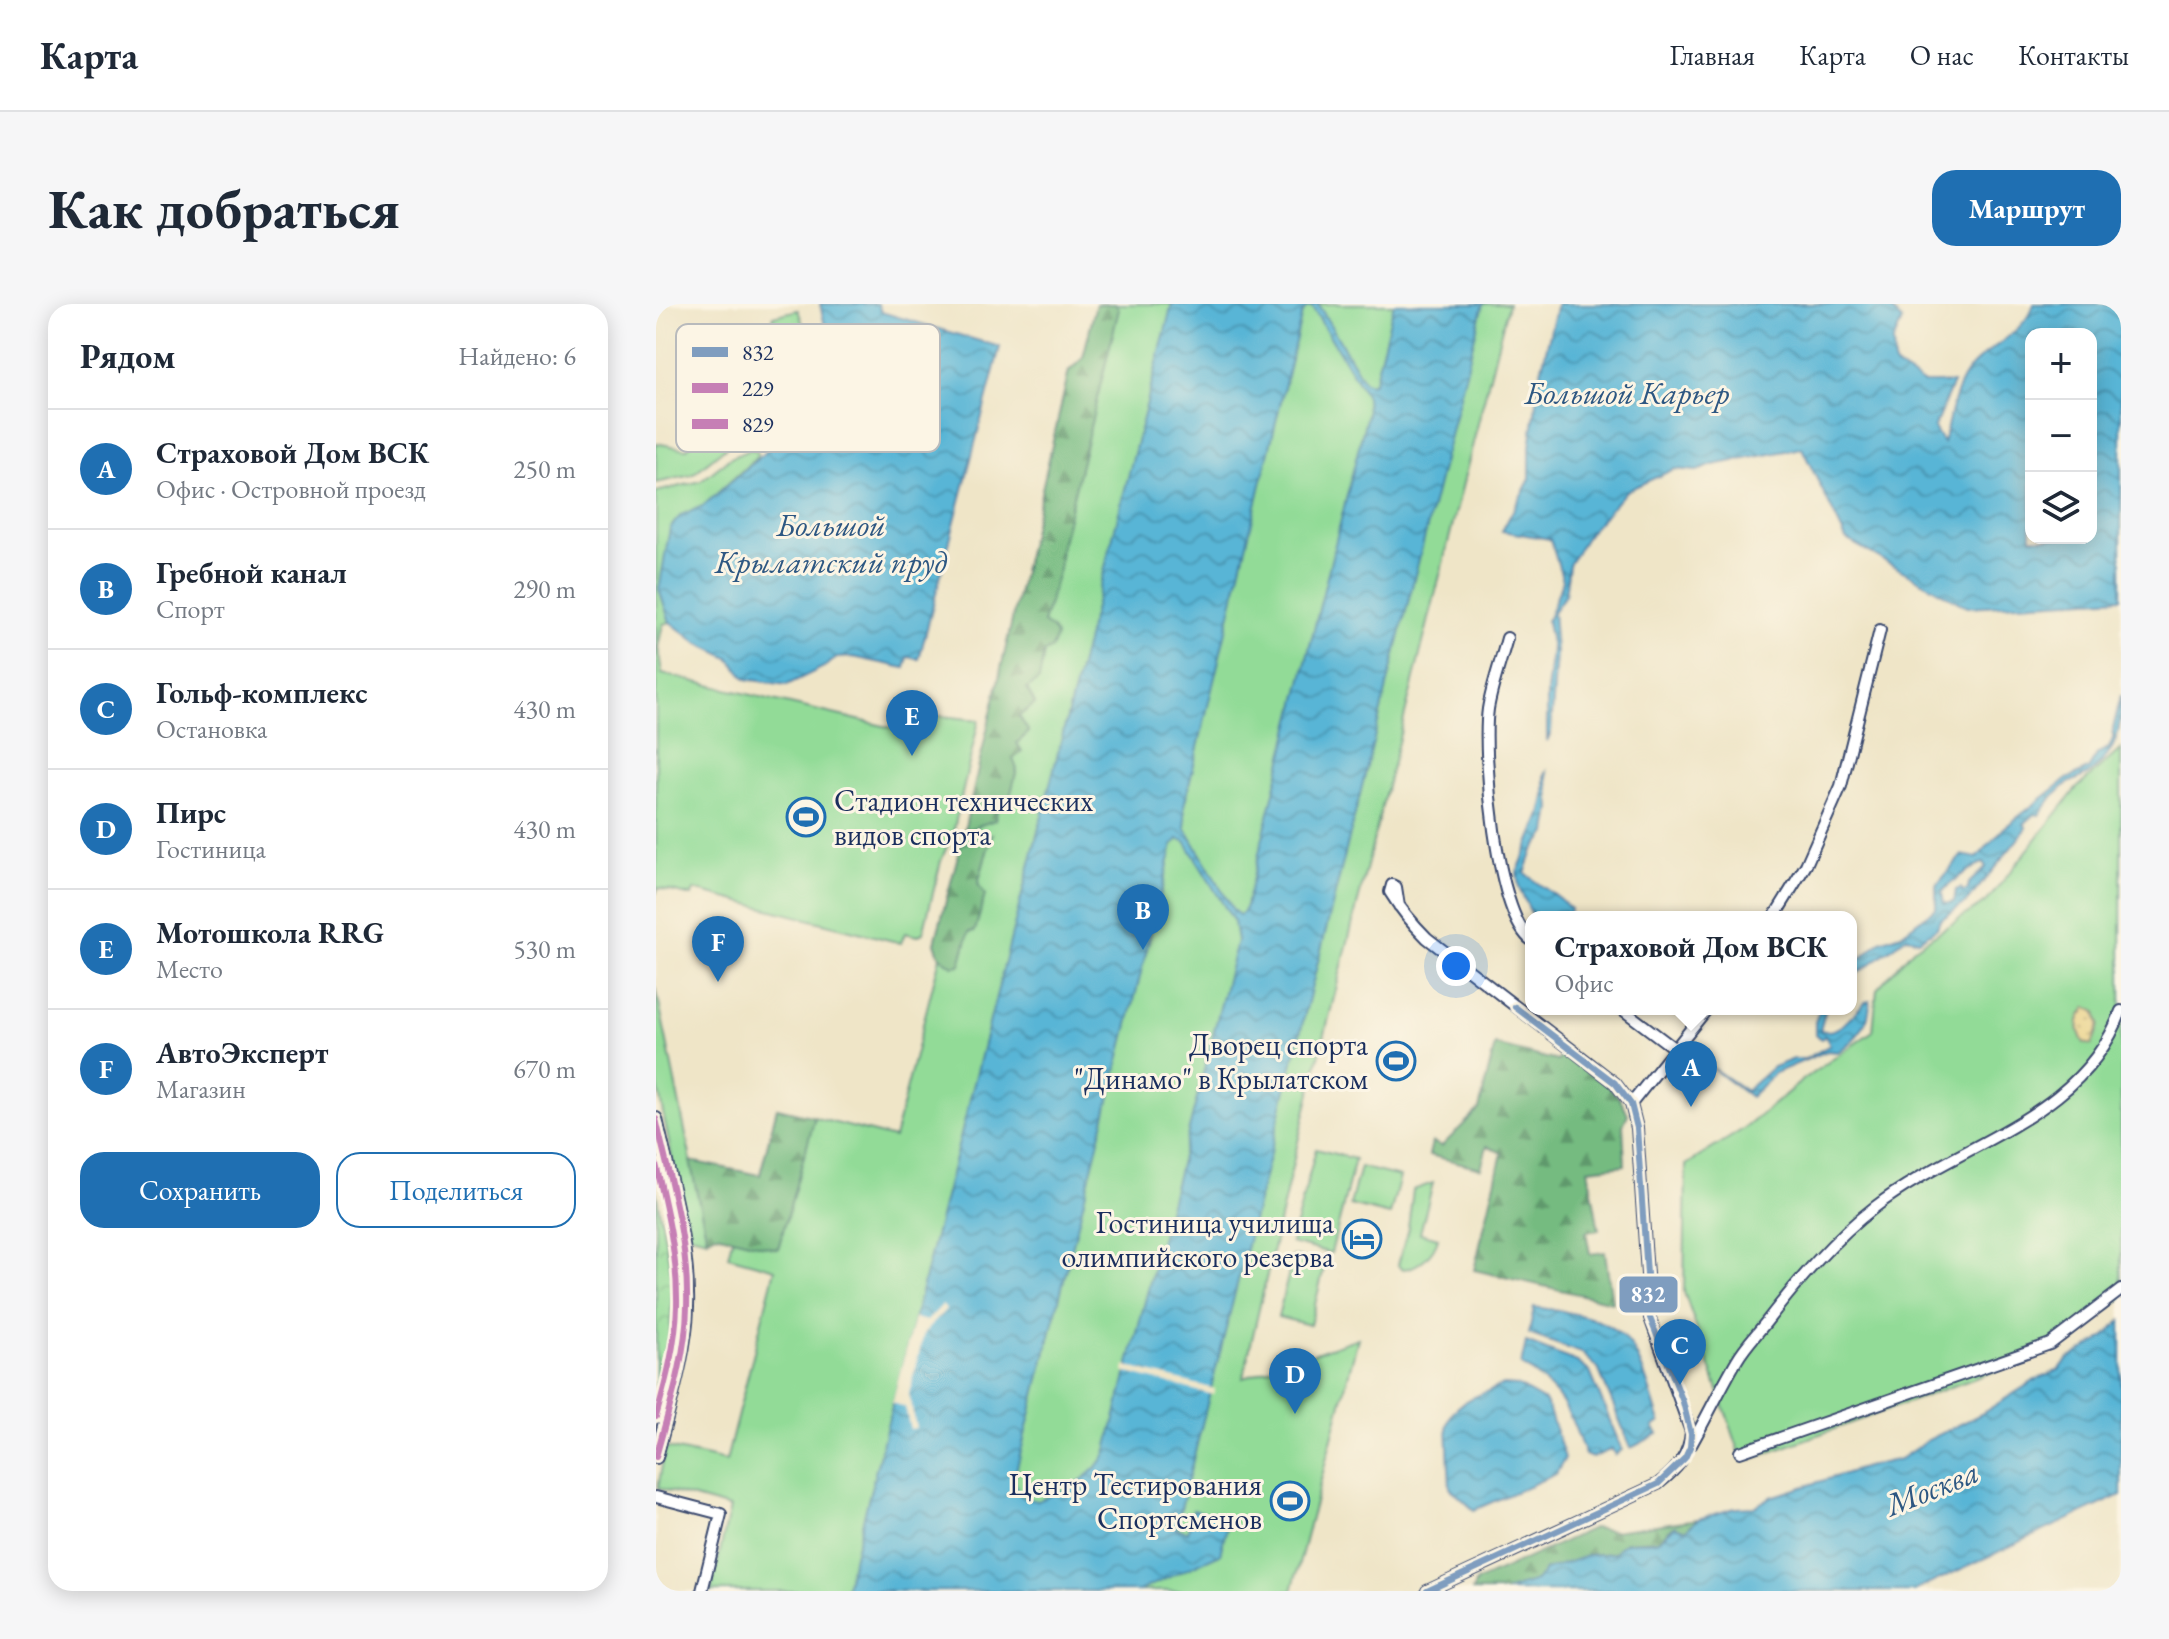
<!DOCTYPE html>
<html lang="ru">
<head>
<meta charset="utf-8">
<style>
	:root { --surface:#fff; --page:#f6f6f7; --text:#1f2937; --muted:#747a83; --line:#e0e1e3; --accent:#1f6fb2 }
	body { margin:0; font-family:"EB Garamond",serif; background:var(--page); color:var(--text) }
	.controls { position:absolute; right:24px; top:24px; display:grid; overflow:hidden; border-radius:16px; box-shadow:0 4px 20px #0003 }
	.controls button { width:72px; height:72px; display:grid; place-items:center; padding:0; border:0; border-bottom:2px solid var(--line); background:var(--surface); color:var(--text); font:40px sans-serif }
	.you { position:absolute; left:800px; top:662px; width:28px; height:28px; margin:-20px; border:6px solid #fff; border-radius:50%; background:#1a73e8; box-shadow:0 0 0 12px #1a73e833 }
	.badge { display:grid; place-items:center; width:52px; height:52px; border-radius:50%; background:var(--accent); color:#fff; font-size:26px; font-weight:700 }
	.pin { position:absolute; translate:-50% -66px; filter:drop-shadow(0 2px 4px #0008) }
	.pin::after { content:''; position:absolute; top:42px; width:28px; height:24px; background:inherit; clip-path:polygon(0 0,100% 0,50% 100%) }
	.popup { position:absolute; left:869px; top:607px; width:332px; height:104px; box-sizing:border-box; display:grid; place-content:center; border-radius:16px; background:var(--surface); filter:drop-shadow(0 2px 6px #0005); font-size:26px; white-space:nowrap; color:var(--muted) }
	.popup b { font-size:30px; color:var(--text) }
	.popup::after { content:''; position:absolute; left:50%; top:100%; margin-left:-16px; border:16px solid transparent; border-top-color:var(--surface) }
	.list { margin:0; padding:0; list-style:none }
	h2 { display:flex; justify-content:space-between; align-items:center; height:104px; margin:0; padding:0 32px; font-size:34px }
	h2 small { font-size:26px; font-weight:400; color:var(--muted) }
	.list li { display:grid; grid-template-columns:52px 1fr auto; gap:24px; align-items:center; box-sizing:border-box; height:120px; padding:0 32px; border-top:2px solid var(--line) }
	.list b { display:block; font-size:30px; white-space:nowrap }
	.list p { margin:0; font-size:26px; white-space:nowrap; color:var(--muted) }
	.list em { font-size:26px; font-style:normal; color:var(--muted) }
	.actions { display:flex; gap:16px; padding:24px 32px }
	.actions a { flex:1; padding:18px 0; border:2px solid var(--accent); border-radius:24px; text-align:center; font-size:28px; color:var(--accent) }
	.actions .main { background:var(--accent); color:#fff }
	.icon { flex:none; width:44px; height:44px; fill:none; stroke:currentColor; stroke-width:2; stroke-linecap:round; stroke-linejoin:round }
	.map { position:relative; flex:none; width:1465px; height:1287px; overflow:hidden; border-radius:24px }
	header { display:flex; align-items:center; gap:48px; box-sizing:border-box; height:112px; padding:0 40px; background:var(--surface); border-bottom:2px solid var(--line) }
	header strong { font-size:38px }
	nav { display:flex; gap:44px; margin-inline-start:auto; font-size:28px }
	.intro { display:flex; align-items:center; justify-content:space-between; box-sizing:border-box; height:192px; padding:0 48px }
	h1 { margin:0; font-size:56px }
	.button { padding:20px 36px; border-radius:24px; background:var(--accent); color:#fff; font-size:28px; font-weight:700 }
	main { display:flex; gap:48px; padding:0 48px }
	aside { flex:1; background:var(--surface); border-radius:24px; box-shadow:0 4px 20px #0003 }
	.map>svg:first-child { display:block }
</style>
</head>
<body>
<header>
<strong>Карта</strong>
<nav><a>Главная</a><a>Карта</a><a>О нас</a><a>Контакты</a></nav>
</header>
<div class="intro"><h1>Как добраться</h1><a class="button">Маршрут</a></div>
<main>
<aside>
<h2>Рядом<small>Найдено: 6</small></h2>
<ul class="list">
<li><span class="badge">A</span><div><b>Страховой Дом ВСК</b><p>Офис · Островной проезд</p></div><em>250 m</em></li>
<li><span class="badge">B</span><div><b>Гребной канал</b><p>Спорт</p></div><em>290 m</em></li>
<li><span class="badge">C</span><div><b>Гольф-комплекс</b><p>Остановка</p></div><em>430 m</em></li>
<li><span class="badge">D</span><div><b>Пирс</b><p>Гостиница</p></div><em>430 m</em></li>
<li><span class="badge">E</span><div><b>Мотошкола RRG</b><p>Место</p></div><em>530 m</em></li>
<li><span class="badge">F</span><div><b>АвтоЭксперт</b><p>Магазин</p></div><em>670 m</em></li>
</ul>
<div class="actions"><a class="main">Сохранить</a><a>Поделиться</a></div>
</aside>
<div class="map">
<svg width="1465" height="1287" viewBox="0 0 1465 1287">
	<defs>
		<pattern id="forest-firs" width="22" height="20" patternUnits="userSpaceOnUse" patternTransform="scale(2)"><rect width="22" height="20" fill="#75bb80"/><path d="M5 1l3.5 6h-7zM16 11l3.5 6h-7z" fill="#5f986c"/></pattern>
		<pattern id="sand-dots" width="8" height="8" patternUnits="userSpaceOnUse" patternTransform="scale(2)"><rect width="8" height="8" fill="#eeda9e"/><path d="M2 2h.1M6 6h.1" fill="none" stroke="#ccbb8a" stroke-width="1.8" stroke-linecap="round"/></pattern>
		<pattern id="park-crowns" width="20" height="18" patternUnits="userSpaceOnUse" patternTransform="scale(2)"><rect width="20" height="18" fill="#92db97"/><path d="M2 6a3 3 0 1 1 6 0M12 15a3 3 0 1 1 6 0" fill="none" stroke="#7dbc85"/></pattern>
		<pattern id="water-waves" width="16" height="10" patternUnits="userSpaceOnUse" patternTransform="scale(2)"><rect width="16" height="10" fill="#58b5d6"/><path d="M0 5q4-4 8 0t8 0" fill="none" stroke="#4894b1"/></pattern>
	</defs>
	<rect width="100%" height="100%" fill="#fcf5e5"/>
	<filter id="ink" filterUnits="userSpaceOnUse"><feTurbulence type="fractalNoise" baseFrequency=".0125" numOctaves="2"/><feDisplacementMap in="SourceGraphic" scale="16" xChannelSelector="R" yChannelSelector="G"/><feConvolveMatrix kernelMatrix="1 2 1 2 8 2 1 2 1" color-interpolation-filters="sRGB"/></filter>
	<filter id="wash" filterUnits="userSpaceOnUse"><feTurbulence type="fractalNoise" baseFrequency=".006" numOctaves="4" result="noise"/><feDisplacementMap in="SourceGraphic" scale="32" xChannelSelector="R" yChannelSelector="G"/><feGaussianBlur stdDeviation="1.8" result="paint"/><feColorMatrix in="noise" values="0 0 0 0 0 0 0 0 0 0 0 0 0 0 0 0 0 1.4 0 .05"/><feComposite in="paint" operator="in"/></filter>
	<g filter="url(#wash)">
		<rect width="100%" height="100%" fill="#efe5c7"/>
		<path fill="#92db97" stroke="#56857a" stroke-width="2" d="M440,0h412l-208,829 -57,245 115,-40 -66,253h-581l19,-83 -72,-20 7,-39 3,-1 58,13 49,-192 -47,-13 13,-53 11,2 25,-97 117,30 46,-181 -5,-14 28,-105 106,-467 14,-13z
			M142,6l10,28 -17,62 -41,37 -15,3 -43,35 -36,8v-40l30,6 24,-21h12l-11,-14 15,-11 12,12c26,-35 33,-55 35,-99z
			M95,145l7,3 -2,6 -53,48 -22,9 -22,74 11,33 -7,2 -5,23 4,27 239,56 10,-17 68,7 -25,109 -13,32 -18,72 -6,3 -12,-3 -4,10 -207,-53 -2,6 -34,-8 -2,6v-402l45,-11 29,-23z
			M1465,445v550l-68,51 -310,112 -59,-170 2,-127 59,-37 59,-49 69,-48 4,-42 36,-40 74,-48 90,-113z
			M0,684l51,251 -17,-4 -4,-7 -30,-150z
			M660,845l39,10 -24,94 -40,-10z
			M704,863l40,10 -10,38 -40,-10z
			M777,879l-13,50 18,5c-4,16 -21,31 -37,31l-3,-4 10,-37 5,-38z
			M637,952l32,8 -15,61 -32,-8z"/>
		<path fill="url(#forest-firs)" stroke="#48756f" stroke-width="2" d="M440,0h19l4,5 -58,237 -2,23 -16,54 9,6 4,7 -5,13 -7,4 -5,27 -12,9 8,15 -16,12 10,16 -12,11 5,8 -9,8 4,10 -7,28 -11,6 -4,17 -31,11 105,-460 14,-13z
			M336,530l-14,50 7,11 -10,36 -6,1 -9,33 -7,1 -13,-9 -5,-14 26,-99z
			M839,741l63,16 5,-9c24,17 54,33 65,62l-5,11 2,40 -37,4 11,61 -13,2 4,22 15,-2 7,50 -138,-32 28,-117 -15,-7 -6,22 -52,-13 3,-13 10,4 37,-37z
			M121,804l38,9 -37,132 -62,-15 -9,5 -17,-78 70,14z
			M1042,1215l-12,11 -12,-4 -16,14 -32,2 -11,11 -25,2 -54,26 -30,10h-34l4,-9 117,-54 21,3z"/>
		<path fill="url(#sand-dots)" stroke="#84847e" stroke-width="2" d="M1431,703l9,5 3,13 -7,20 -8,-2c-8,-14 -8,-23 3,-36z"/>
		<path fill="url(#park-crowns)" stroke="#56857a" stroke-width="2" d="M0,887l17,91 -3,51 -14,57z"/>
		<path fill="url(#water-waves)" stroke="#3a729a" stroke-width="2" fill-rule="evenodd" d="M164,0h58l3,8 119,35 -81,312 -11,-2 -3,11 -52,-11 -16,1 -13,9 -37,18 -41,-6 -17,-21 -32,-15 -27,-21 -11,-33 11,-61 11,-13 22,-9 103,-89 15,-39 8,-35z
			M516,0h146l46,78 6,2 4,-2 2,-7 18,-71h89l-307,1224 12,4 5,-22 36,9 -9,35 -81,37h-294zM652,3h4l50,82 4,8 1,17 -121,492 -4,8 -3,1 -6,-5 -47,-81 -2,-23 118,-493zM522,535l7,2 49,81 3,19 -131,513c-15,27 -41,35 -68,47l-15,-3 -5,-5 -4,-14 159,-634z
			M901,0h329l16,17 -9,20 1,24 29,18h30l-19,45 9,15c7,-25 10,-56 29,-77 20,-21 53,-34 62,-62h87v294l-154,9 -121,-68 -44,-91 -89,17 -16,6 -23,-2 -48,22 -38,43 -19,31 -4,30 -12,17 3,41 -5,79 -4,9v-49l5,-43 -5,-28 16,-41 -13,-41 -48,-8 28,-52v-32l10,-71zM1375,30h60v204h-60z
			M1465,391c0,33 -2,55 -30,77 -6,5 -15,7 -22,11 -13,8 -21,21 -30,32l-4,-1 -11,10 3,4 -61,75 -26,17 -3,8 -18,12 -12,-3 -56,41v-11l30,-26 20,-7 35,-26v-22l26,-31 15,3 27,-30 63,-49 21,-10 10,-16 11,-5 5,-12 -1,-7zM1324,560l4,-1 2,4 -17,16 -1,6 -6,3 -1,-4 -5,2 -2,12 -10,2 -2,-11c7,-11 26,-23 38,-29z
			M891,467l4,37 -4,25 -14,18 -8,22c14,14 32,20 45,36l-2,8h-35l-14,-29 -2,-15 24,-58 4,-18v-23z
			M1214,697c0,24 -14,38 -32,51l-11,-1 -52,22 -25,24 -52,-39 48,33 27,-24 21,-8h11l25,-14 -5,-9 -4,3 -6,-5v-12l5,-13h6l-6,21c19,6 32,-15 45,-28z
			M878,1003c35,5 80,9 100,44 12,21 18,48 26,71l-7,5 5,7 -27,14 -33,-80 -16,-15 -53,-19z
			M1465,1016v175l-207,96h-408l30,-10 9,-11 45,-15 25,-2c10,-19 28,-7 43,-13 6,-3 12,-10 17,-14l11,4 12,-11 37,-11 19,-1 17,-10 95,-30 34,-8 28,-19 53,-26 53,-33 25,-11 9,-11 37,-22z
			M870,1038l51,20 13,10 32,78 -7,5 -3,-6 -20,9 -7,-3c-17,-46 -21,-62 -64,-90z
			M847,1081l15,1 28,16 19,56 -9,16 -82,36 -24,-22 -3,-62c6,-26 34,-31 56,-41z"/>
		<path fill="#efe5c7" d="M286,1001l4,4 -22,24 -15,61 7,34 -6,1 -5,-22 -13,-4 22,-85 13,3z
			M469,1062l90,23 -2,6 -89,-23z"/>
	</g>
	<g filter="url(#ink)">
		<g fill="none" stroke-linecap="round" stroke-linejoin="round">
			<defs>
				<path id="minor" d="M851,334c-6,23 -15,47 -19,71 -6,44 8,204 43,231
					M743,602l-3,-19 -4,-2 -2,7c11,18 23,32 37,46l188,145 16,21 6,24 13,190 41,114c-2,24 -14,37 -33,52l-231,107
					M1118,613l32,-52 35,-79 39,-156
					M966,705l53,40
					M975,800l76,-95
					M1035,1141c16,-28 30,-58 46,-85 8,-14 20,-26 30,-39 32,-41 66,-82 108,-114 84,-65 207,-88 246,-196
					M1084,1148l310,-108 71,-54
					M0,1193l65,17 -19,77"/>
				<path id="major" d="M0,815c13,61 33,125 31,188 -1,46 -20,105 -31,150"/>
			</defs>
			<use href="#minor" stroke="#3b4a6e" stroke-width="14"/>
			<use href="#major" stroke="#3b4a6e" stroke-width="16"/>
			<use href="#minor" stroke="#fff" stroke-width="10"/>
			<use href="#major" stroke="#fff" stroke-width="12"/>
			<defs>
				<path id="bus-1" d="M771,1287l231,-107 27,-26 5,-11 1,-13 -8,-32 -33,-84 -13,-190 -6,-24 -16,-21 -100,-76"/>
				<path id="bus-2" d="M0,815c14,62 33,124 31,188 -1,51 -18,101 -31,150"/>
				<path id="bus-3" d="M0,860c11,47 22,94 21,142 -1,38 -11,75 -21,111"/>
			</defs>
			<use href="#bus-1" stroke="#fcf5e5" stroke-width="12"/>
			<use href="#bus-2" stroke="#fcf5e5" stroke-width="12"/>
			<use href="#bus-3" stroke="#fcf5e5" stroke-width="12"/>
			<use href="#bus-1" stroke="#7f9dbf" stroke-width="6"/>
			<use href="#bus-2" stroke="#c67fb5" stroke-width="6"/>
			<use href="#bus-3" stroke="#c67fb5" stroke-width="6"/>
		</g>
	</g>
	<defs>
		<symbol id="stadium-ring" viewBox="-11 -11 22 22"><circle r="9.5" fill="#fcf5e5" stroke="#1f6fb2" stroke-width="1.5"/><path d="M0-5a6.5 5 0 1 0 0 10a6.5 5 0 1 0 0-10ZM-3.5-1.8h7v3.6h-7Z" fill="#1f6fb2"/></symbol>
		<symbol id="hotel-ring" viewBox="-11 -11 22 22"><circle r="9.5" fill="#fcf5e5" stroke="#1f6fb2" stroke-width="1.5"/><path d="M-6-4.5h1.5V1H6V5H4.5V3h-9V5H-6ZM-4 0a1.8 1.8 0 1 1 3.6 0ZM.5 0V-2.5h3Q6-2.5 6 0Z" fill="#1f6fb2"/></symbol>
	</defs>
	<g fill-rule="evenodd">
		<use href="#stadium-ring" x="128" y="491" width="44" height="44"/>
		<use href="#stadium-ring" x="718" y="735" width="44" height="44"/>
		<use href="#hotel-ring" x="684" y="913" width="44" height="44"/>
		<use href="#stadium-ring" x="612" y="1175" width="44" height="44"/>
	</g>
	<g text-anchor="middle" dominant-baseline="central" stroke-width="6" stroke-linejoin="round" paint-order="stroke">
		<g font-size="30" fill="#1b2f5e" stroke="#fcf5e5" text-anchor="end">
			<text x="178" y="496" text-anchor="start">Стадион технических<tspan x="178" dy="34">видов спорта</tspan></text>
			<text x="712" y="740">Дворец спорта<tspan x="712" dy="34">"Динамо" в Крылатском</tspan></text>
			<text x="678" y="918">Гостиница училища<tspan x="678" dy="34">олимпийского резерва</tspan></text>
			<text x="606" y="1180">Центр Тестирования<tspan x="606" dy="34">Спортсменов</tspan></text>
		</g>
		<g font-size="32" font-style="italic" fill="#2d5782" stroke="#fcf5e5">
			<text x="971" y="89">Большой Карьер</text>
			<text x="175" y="221">Большой<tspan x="175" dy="37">Крылатский пруд</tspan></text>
			<text transform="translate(1276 1184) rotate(-22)">Москва</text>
		</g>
	</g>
	<rect x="20" y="20" width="264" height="128" rx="12" fill="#fcf5e5" stroke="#b8babc" stroke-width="2"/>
	<rect x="36" y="43" width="36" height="10" fill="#7f9dbf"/>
	<rect x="36" y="79" width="36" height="10" fill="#c67fb5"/>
	<rect x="36" y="115" width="36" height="10" fill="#c67fb5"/>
	<g font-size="22" fill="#1b2f5e">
		<text x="86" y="56">832</text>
		<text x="86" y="92">229</text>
		<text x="86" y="128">829</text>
	</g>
	<rect stroke="#fcf5e5" stroke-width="3" x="962" y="971" width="61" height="39" rx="8" fill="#7f9dbf"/>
	<g font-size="22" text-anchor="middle" font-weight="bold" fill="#fff">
		<text x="992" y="998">832</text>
	</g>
</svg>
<div class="controls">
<button>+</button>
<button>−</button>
<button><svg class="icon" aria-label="layers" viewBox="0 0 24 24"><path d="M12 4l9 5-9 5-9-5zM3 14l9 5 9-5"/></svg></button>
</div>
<div class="you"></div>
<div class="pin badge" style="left:1035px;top:803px">A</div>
<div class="popup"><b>Страховой Дом ВСК</b>Офис</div>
<div class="pin badge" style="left:487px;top:646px">B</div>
<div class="pin badge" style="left:1024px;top:1081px">C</div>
<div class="pin badge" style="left:639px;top:1110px">D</div>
<div class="pin badge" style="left:256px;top:452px">E</div>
<div class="pin badge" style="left:62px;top:678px">F</div>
</div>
</main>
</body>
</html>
